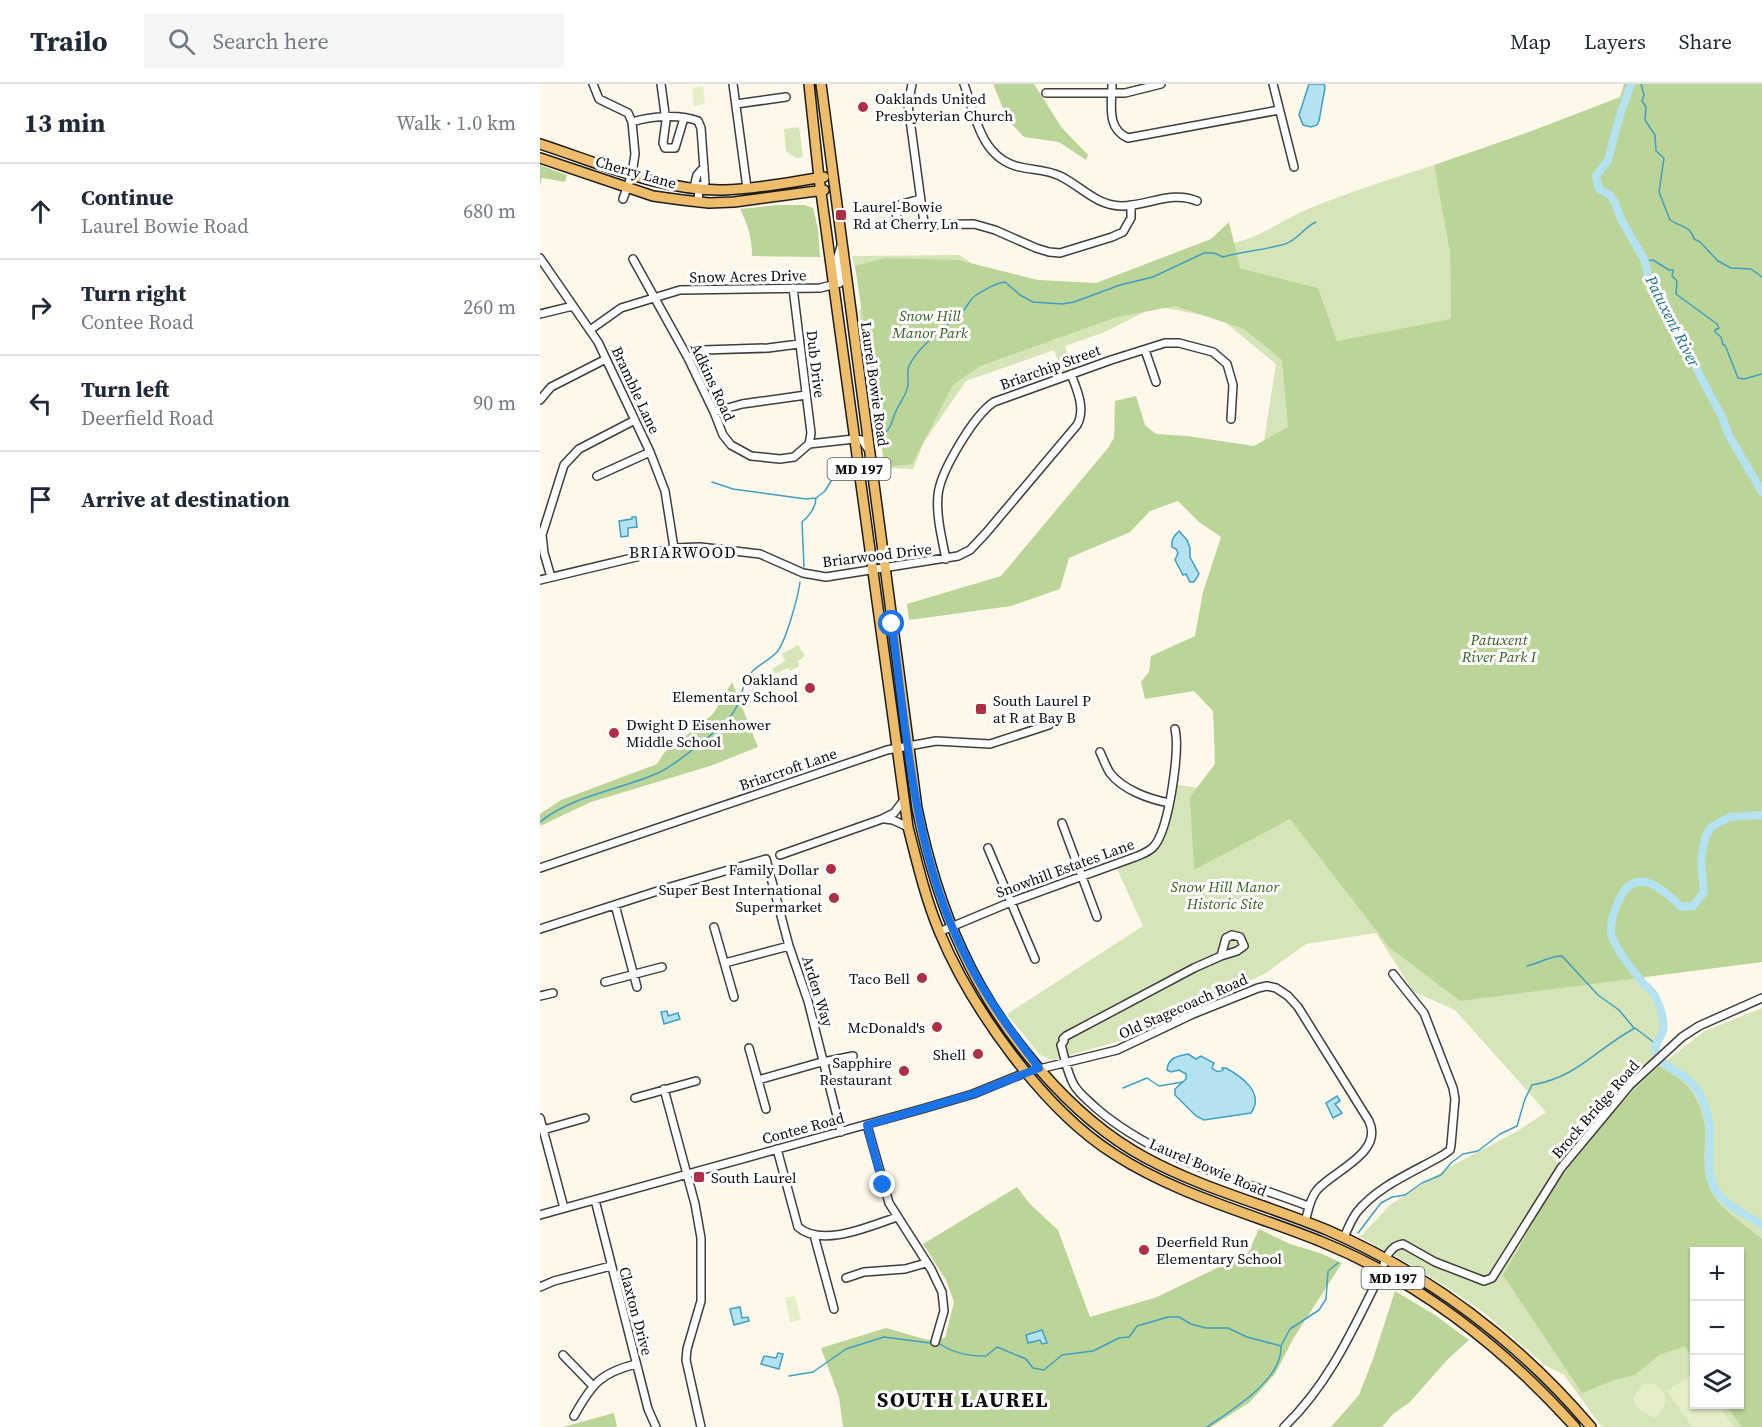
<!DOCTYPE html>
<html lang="en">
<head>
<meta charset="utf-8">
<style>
	:root { --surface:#fff; --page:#f6f6f7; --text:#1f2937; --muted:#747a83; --line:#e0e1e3 }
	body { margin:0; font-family:"Source Serif 4",serif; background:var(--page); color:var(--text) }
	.controls { position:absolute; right:18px; bottom:18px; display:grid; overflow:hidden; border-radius:0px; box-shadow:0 2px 4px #0004 }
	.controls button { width:54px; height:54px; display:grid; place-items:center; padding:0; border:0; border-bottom:2px solid var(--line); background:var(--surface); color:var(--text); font:30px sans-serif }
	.stop { position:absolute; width:18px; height:18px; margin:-14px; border:4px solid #1a73e8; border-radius:50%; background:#fff }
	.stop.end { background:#1a73e8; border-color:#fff; box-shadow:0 2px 6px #0008 }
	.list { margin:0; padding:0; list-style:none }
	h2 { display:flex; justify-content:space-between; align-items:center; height:78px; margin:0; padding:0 24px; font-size:26px }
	h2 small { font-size:20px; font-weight:400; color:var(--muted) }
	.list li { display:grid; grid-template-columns:39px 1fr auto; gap:18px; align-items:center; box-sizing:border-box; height:96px; padding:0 24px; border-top:2px solid var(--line) }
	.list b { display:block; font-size:22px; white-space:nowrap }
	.list p { margin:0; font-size:20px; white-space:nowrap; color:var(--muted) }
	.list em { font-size:20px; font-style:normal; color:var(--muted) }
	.icon { flex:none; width:33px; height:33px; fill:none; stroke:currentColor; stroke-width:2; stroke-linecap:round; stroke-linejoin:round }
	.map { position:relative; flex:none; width:1222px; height:1343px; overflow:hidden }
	header { display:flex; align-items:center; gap:36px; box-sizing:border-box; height:84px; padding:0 30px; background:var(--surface); border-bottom:2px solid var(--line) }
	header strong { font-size:28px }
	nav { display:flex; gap:33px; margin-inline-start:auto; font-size:21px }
	.search { width:420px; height:54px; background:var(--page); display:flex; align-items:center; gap:15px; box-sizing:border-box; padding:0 21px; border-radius:0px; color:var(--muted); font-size:22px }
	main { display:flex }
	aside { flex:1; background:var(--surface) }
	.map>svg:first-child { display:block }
</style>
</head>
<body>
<header>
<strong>Trailo</strong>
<div class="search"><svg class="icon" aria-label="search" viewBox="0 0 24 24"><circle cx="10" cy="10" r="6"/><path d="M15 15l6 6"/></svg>Search here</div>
<nav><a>Map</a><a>Layers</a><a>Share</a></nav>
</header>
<main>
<aside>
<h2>13 min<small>Walk · 1.0 km</small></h2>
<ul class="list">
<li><svg class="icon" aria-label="ahead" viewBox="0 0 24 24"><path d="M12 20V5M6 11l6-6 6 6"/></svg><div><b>Continue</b><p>Laurel Bowie Road</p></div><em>680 m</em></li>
<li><svg class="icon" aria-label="right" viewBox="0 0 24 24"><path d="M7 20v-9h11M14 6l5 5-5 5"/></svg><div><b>Turn right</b><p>Contee Road</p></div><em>260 m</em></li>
<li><svg class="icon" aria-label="left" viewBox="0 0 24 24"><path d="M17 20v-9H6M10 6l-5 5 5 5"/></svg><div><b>Turn left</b><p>Deerfield Road</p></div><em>90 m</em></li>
<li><svg class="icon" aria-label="arrive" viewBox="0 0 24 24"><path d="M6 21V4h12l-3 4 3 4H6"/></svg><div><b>Arrive at destination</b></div></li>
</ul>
</aside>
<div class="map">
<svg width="1222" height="1343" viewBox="0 0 1222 1343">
	<rect width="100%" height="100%" fill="#fef8eb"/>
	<path fill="#d5e5b8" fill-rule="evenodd" d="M259,43l4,30 -7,1 -10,-7 -2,-22z
		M894,81l16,88 1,60 186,661 18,23 7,18 1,18 -8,16 8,14 42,-32 57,-23v419h-160l-38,-52 -19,-10 -62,-53 -29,-20 -41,-26 -53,-29 30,-32 63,-40 65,-34 28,-19 -91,-102 -41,-18 -38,-59 -70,11 -40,29 -129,63 -84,24 -13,-5 -33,-41 136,-88 -26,-57 24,-12 18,-18 15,-55 43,7 16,-153 43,-274 -55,-45 -65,-13 -51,26 -40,14 7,20 6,3 -19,7 3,-6 -8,-20 -88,31 -42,61 -11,27 -29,-1 -8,-76 -8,-18 -9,-63 5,-7 -12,-48 108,-1 81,60 146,-50 121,97 98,-34 -69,13 -19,-53 -78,-20 -7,-25c28,-6 49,-23 75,-34 41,-17 83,-30 126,-44zM1154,1168h46v152h-46z
		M258,561l7,11 -7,5 1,5 -9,5 -2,-3 -13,6 -3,-5 13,-8 -3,-7z"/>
	<path fill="#bbd498" d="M453,0h41l28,44 26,27 -2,5 -27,-18 -35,-5 -16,-17z
		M1084,0h138v878l-302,39 -71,-54 -99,-128 -96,51 -4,-73 25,-33 -2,-53 -19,-20 -49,8 -4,-17 8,-10 2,-16 44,-20 8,-44 18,-55 -22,-15 -21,-21 -28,10 -20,21 -61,26 -9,31 -49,17 -102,14 -2,-16 94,-28 107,-128 6,-10 1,-37 21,-5 9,29 11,9 31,2 67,10 34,-19 -6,-67 -38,-31 -68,-23 -59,11 -137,49 -27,19 -41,79 -27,3 -30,-201 30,-8 73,2 80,20 58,3 115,-44 18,-17 11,46 78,20 19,53 114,-22 -1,-66 -16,-88 95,-33 91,-35z
		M0,81l27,10 -2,7 -23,-4 -2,7z
		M238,121h26l9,3 5,21 2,28 -68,-1c0,-18 -4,-31 -12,-47z
		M192,598l26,65 -48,19 -119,36 -51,24v-12l21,-14 96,-36 7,-11 49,-39z
		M1119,982c9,6 20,11 27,19 14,14 21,37 19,56 -1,19 -2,33 6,50 10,20 35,34 51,48v188h-20l-16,-22 14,-1v-152h-46v107l-9,-13 -26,9 -24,20 -21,5 -32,13 -79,-118c21,-35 40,-73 64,-106 26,-38 59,-72 92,-103z
		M477,1103l13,17 28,26 32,87 67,-20 91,-44 11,-24 31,15 30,9 22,10 -49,76 -18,35 -25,28 -39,25h-368l-4,-30 -18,-49 65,-20 42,12 17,-2 9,-36 -8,-22 -23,-36z
		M855,1207l40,24 34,25 -22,20 -37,42 -17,12 -11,13h-51l28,-32 14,-36z
		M74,1329l3,14h-54z"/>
	<path fill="#e5edc9" d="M163,2l2,18 -11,2 -2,-18z
		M255,1212l6,24 -11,2 -5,-24z
		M1154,1289v31l24,1 16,22h-42l-25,-36z
		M1110,1299c20,6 20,24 4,35 -9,-5 -20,-10 -21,-20l10,-13z"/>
	<path fill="#b4e2f1" stroke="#409fc2" stroke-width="1.5" d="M769,0h15l1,4 -6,33 -2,4 -6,2 -8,-2 -4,-10z
		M92,433h4l1,10 -9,1v8l-7,1 -2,-16 13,-2z
		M639,447l8,9 3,8v9l9,17c-3,4 -3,9 -9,8l-4,-8 -3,1 -8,-15 3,-7 -2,-4 -4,-2c-1,-8 2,-11 7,-16z
		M127,927l1,5 10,-3 2,6 -16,5 -3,-12z
		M648,970l8,5 5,-3 13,7 -2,5c3,3 7,5 11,2l-1,-2h4c16,9 39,25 25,45l-47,7 -8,-4 -21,-21v-6l11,-10v-5l-7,-4 -8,2 -4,-2c1,-12 10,-14 21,-16z
		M797,1012l3,5 -5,3 7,9 -9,5 -7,-15z
		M200,1223l2,11 6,-1 1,4 -15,4 -4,-16z
		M502,1246l5,13 -5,1 -2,-4 -12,3 -2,-8z
		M238,1269l5,1 -4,15 -18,-5 3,-8 12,2z"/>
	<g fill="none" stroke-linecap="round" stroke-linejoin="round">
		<path stroke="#409fc2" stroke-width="1.5" d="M1101,0l3,11 -2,6 4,6 -1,13 10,15 1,16 8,7 -5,34 11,28c9,6 21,6 24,19l6,3 18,19 13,7 20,1 11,8
			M1105,177l8,-1 16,10h4l-1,6 5,5 -1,13 41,30 2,4 -4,2v2l6,5 2,8h2l13,33 6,1 18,-5
			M337,354c16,-8 13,-15 20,-29 4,-9 10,-14 11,-25 1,-6 -2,-12 1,-18 10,-21 36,-38 52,-53 6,-5 8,-13 15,-18 9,-5 18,-12 29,-13l15,13 13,7 29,2 12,-2 46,-17 33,-8 51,-24h10l9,4c20,-6 42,-7 62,-13 13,-4 19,-17 31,-22
			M172,398l21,7 73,10 10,-1
			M264,483l-2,-45c7,-6 14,-14 14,-24l9,-7 9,-15 15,-14
			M0,738c33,-27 80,-32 118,-49 16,-7 65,-46 75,-60 8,-11 8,-23 14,-34 5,-12 21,-17 30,-27 9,-11 21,-55 23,-70
			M987,882c13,-3 22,-10 35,-10l36,39 21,15 15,18
			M583,1004l24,-10 12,8 24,-4
			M818,1149l23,-30 11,-6 13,-2 17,-12 19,-8 10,-12 12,-9 15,-3 22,-17 17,-8 8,-27 7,-14c46,-8 64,-36 103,-57l21,16
			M400,1260c13,9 30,12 46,12l11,-9 29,12 7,9 11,2 18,-15 31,-4 26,-13 10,-1 8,-11 31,-9h11l12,7 15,4h22l19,9 34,9 9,-17 29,-19 7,-11 2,-28 10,-8
			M249,1292l24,-4 33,-23 38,-12 46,6
			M667,1343c25,-17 75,-47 74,-80"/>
		<path stroke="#b4e2f1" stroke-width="8" d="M1091,0l-12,34 -11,42 -12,16 3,13 11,6 5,8 6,16 24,42 4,20 13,14 11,29 49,93 6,17 34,58
			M1222,731l-32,2 -19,10 -6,11 -4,23 3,31 -11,14 -12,1c-20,-20 -47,-43 -63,-5 -4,10 -8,20 -7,31 2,13 23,39 32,50 4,4 9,8 12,13 5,10 10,24 8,35 -2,8 -10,13 -7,21 5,14 20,18 30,26 7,6 13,14 17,22 4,11 8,24 7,36 -1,17 -3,37 5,53 9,17 33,26 47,36"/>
		<defs>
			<path id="minor" d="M53,0l6,15 29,14 4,9 3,32 -3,20 -9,25
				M121,0l5,37 -3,22 2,5h10l9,-30
				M193,0l14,104
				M372,0l-4,21 16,118
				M424,0c11,31 17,75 56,83 13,3 28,3 40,9 21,10 35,29 61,30 26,0 51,-16 76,-5
				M572,0c0,20 -6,45 16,54l151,-28
				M733,0l21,83
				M506,9h79l36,-9
				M196,20l50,-7
				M92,38c19,-6 48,-8 66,-1l3,7 4,55 -6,4
				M380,115l-21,6 -3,9 4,9 4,2 70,-1 21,6 41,18 13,4 11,1 52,-16 11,-5 8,-14v-13
				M158,118l1,-15 -4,-4 2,-8 7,-8
				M0,174l58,84 52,110 15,39 9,57
				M93,175l55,99 26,54 9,23 8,10 20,11 29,3 14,-2 15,-13 45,-5 8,1 6,9
				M253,204l18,145 -2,11
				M0,230l33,-8
				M50,246l31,-22 59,-18 140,-2 20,-5 -3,-24 4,-13
				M605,266l11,32
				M148,274l15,-8 65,-2 31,-4
				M0,316l11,-13 55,-28
				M174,328l28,-8 64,-9
				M57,392l53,-24
				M406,475c-4,-20 -10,-43 -8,-64 2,-23 36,-80 56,-93l117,-42 54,-17h14l34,9 14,12 6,21 -2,34
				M11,493l-7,-24 -2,-18 22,-70 15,-16 56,-29
				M0,496l134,-32 26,-1 60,7 43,19 23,4 132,-21 12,-6 16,-17 91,-108c9,-16 0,-35 -6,-51
				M560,668c3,6 6,15 10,21 13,17 39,26 59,30
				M345,735l8,1 15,7
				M522,739l35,94
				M448,764l47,111
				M240,771l102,-36 12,-6 10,-13
				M0,784l347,-118 49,-9 54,3 59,-19
				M75,821l22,82
				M174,843l20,70
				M0,845l130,-42 96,-28 23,87 19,55 33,131
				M399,848l72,-30 124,-45c7,-3 15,-5 20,-12 14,-18 25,-94 20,-116
				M692,851l8,2 4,9 -7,5 -16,5 5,-18z
				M681,872l-27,12 -128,68 -3,3 1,2 -3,4c4,13 6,28 13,40 5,9 15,16 22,23 60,52 139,70 212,98
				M185,879l64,-17
				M65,898l57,-15
				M0,912l13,-3
				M209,964l17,61
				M218,996l60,-17 35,-7
				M124,1005l31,115 6,34v63l-14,48 -1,11 15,67
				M95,1014l61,-17
				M0,1034l24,90
				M327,1041l22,78 42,66 11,23 2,19 -9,31
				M3,1046l42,-12
				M237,1065l21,78c24,21 72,-1 99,-10
				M55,1116l53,209 8,18
				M0,1131l382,-106 51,-15 54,-22 90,-22 76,-36 65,-26 9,-2 9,2 12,8 10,11 71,114c15,32 -36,50 -52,69 -8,10 -8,20 -12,31
				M274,1151l20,74
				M804,1153c4,-8 7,-17 13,-25 22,-27 57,-40 86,-57l7,-5 1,-5 4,-46 -2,-11 -29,-75 -31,-39
				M306,1194l18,-6 41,-3 21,-6
				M0,1203l14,-6 57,-15
				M23,1271l30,31
				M34,1332c18,-32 26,-43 62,-52
				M744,1343c46,-44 70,-100 98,-156 3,-12 7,-25 21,-27l32,18 44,17 5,2 8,-3 69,-110 69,-83 52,-48 17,-11 63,-28"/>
			<path id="major" d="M269,0l10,94 89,649c9,35 17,70 31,104 32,77 104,178 175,223 63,41 139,60 208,88 98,40 183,107 253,185
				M281,0l96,724c10,49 24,97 45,142 36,79 107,167 184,208 57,31 121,47 181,72 102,44 192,112 264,197
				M0,60c59,19 120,47 183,46 34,-1 68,-8 101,-13
				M0,74l113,38 29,4 27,3 25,-1 90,-12"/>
		</defs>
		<use href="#minor" stroke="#3e3e3e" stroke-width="10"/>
		<use href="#major" stroke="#1c1c1c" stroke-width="12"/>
		<use href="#minor" stroke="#fff" stroke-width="7"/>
		<use href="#major" stroke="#eebd6b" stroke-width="9"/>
	</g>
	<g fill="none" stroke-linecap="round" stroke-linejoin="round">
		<path stroke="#1a73e8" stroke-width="8" d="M343,1101l-16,-60 106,-31 66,-26c-28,-36 -55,-73 -75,-115 -51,-102 -57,-218 -72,-329"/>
	</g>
	<g fill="#b02e45" stroke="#fff" stroke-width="2">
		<circle cx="323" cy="23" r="6"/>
		<rect x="295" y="125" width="12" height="12" rx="3"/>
		<circle cx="270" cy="604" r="6"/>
		<rect x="435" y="619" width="12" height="12" rx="3"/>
		<circle cx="74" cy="649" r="6"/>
		<circle cx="291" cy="785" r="6"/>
		<circle cx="294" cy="814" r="6"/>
		<circle cx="382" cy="894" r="6"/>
		<circle cx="397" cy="943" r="6"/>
		<circle cx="438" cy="970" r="6"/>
		<circle cx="364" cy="987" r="6"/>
		<rect x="153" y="1087" width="12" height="12" rx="3"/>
		<circle cx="604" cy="1166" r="6"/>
	</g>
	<g text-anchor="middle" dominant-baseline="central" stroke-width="6" stroke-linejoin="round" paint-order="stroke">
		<g fill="#fff" stroke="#545454" stroke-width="1.5">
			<rect x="287.5" y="374" width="63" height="22" rx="4.5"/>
			<rect x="821.5" y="1183" width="63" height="22" rx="4.5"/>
		</g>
		<g font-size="14" font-weight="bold" fill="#0b0b0b">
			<text x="319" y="385">MD 197</text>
			<text x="853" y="1194">MD 197</text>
		</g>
		<g font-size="15" fill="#0b0b0b" stroke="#fff" text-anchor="end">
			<text x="335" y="14" text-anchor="start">Oaklands United<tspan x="335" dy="17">Presbyterian Church</tspan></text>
			<text x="313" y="122" text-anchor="start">Laurel-Bowie<tspan x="313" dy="17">Rd at Cherry Ln</tspan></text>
			<text x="258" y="595">Oakland<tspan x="258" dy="17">Elementary School</tspan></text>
			<text x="453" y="616" text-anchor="start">South Laurel P<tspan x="453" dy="17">at R at Bay B</tspan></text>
			<text x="86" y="640" text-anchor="start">Dwight D Eisenhower<tspan x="86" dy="17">Middle School</tspan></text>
			<text x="279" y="785">Family Dollar</text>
			<text x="282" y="805">Super Best International<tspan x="282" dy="17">Supermarket</tspan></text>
			<text x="370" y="894">Taco Bell</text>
			<text x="385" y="943">McDonald's</text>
			<text x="426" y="970">Shell</text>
			<text x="352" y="978">Sapphire<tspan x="352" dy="17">Restaurant</tspan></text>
			<text x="171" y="1093" text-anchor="start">South Laurel</text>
			<text x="616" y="1157" text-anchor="start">Deerfield Run<tspan x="616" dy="17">Elementary School</tspan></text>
		</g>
		<g font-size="15" fill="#0b0b0b" stroke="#fff">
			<text transform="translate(96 88) rotate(16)">Cherry Lane</text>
			<text transform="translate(208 192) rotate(-1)">Snow Acres Drive</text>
			<text transform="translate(276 280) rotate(83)">Dub Drive</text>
			<text transform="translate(510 283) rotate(-20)">Briarchip Street</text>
			<text transform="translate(173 298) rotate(65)">Adkins Road</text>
			<text transform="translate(335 300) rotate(82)">Laurel Bowie Road</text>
			<text transform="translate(96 306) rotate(65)">Bramble Lane</text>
			<text transform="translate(337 471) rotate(-7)">Briarwood Drive</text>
			<text transform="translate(248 685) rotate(-19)">Briarcroft Lane</text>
			<text transform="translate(525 784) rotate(-20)">Snowhill Estates Lane</text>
			<text transform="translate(278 907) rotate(73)">Arden Way</text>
			<text transform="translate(643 922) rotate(-24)">Old Stagecoach Road</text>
			<text transform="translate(1055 1025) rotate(-49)">Brock Bridge Road</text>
			<text transform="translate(263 1044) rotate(-15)">Contee Road</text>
			<text transform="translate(668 1083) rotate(23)">Laurel Bowie Road</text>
			<text transform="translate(96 1227) rotate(75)">Claxton Drive</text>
		</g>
		<g font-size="15" font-style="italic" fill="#355d21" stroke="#fff">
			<text x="390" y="231">Snow Hill<tspan x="390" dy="17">Manor Park</tspan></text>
			<text x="959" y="555">Patuxent<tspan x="959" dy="17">River Park I</tspan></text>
			<text x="685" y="802">Snow Hill Manor<tspan x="685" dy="17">Historic Site</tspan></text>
		</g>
		<g font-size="16" font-style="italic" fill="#1f6f93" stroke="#fff">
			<text transform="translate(1133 237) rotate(63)">Patuxent River</text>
		</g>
		<g font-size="16" letter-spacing="1.5" fill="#0b0b0b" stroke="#fff">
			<text x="143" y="468">BRIARWOOD</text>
		</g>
		<g font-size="21" font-weight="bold" letter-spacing="1.5" fill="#0b0b0b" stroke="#fff">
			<text x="423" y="1315">SOUTH LAUREL</text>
		</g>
	</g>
</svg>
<div class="controls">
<button>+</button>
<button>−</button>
<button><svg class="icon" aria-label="layers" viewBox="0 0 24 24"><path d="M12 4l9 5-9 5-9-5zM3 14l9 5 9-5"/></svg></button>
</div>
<div class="stop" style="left:352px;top:540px"></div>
<div class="stop end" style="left:343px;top:1101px"></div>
</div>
</main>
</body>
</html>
